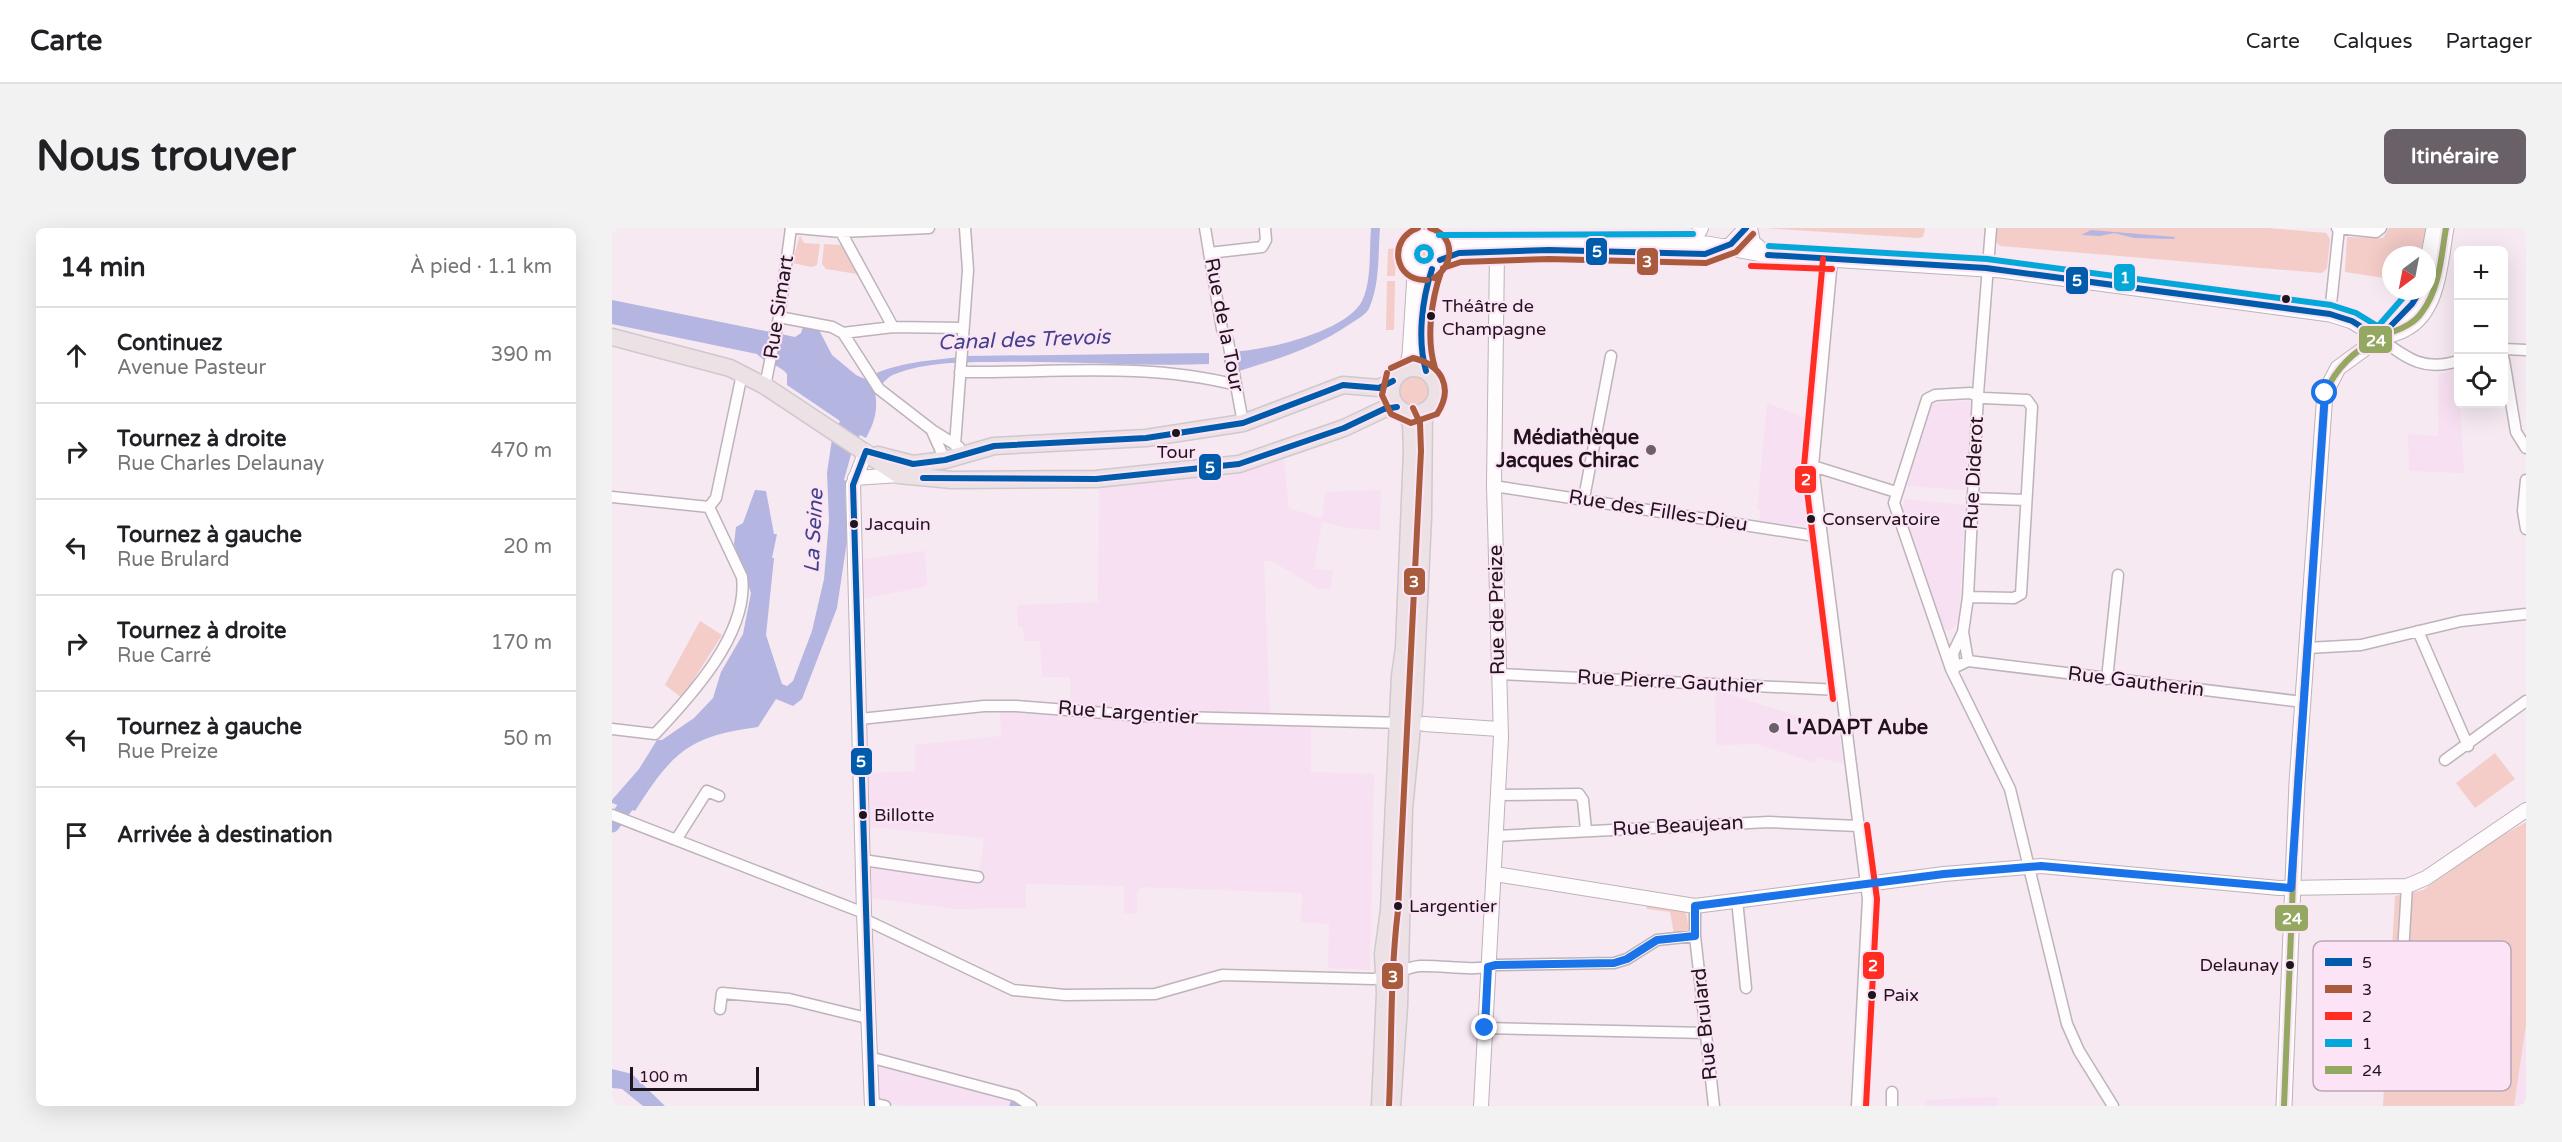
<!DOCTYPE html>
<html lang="fr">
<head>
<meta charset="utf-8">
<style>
	:root { --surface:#fff; --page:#f2f2f2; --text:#202124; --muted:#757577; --line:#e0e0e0; --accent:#6a6068 }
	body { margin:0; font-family:"Varela Round",sans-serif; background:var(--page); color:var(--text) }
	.controls { position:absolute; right:18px; top:18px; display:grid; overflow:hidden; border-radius:9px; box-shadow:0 6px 24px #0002 }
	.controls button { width:54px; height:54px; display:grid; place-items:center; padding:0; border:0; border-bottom:2px solid var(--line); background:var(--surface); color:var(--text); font:30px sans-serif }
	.compass { position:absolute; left:1770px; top:18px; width:54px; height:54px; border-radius:50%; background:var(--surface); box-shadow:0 6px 24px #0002; rotate:212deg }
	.scale { position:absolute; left:18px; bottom:15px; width:129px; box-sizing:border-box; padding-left:6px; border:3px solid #1f161d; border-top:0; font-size:16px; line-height:21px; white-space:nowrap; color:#1f161d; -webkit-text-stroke:4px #fce3f5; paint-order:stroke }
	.stop { position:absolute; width:18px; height:18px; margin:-14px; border:4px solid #1a73e8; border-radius:50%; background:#fff }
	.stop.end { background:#1a73e8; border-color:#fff; box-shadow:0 2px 6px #0008 }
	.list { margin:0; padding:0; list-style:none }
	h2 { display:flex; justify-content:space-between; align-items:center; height:78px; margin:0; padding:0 24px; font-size:26px }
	h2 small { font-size:20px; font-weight:400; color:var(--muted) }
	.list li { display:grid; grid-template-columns:39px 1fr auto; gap:18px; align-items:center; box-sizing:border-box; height:96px; padding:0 24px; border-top:2px solid var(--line) }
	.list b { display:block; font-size:22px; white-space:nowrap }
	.list p { margin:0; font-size:20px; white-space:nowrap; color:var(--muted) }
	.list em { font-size:20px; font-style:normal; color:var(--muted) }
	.icon { flex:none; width:33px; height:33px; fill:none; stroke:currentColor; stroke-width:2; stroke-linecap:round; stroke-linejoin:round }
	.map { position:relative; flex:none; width:1914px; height:878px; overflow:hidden; border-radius:9px }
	header { display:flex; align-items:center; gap:36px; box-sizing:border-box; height:84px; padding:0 30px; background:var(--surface); border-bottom:2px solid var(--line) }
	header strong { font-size:28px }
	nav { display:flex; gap:33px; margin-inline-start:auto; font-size:21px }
	.intro { display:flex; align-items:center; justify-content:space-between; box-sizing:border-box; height:144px; padding:0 36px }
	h1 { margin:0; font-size:42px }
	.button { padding:15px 27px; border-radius:9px; background:var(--accent); color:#fff; font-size:21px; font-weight:700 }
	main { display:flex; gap:36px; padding:0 36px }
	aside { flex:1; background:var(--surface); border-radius:9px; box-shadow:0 6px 24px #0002 }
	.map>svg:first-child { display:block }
</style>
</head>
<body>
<header>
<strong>Carte</strong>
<nav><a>Carte</a><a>Calques</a><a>Partager</a></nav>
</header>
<div class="intro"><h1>Nous trouver</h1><a class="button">Itinéraire</a></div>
<main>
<aside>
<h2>14 min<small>À pied · 1.1 km</small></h2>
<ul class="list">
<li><svg class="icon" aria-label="ahead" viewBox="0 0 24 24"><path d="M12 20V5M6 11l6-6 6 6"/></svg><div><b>Continuez</b><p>Avenue Pasteur</p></div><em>390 m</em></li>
<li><svg class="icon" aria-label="right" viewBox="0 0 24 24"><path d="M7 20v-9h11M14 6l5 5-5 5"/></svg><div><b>Tournez à droite</b><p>Rue Charles Delaunay</p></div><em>470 m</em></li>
<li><svg class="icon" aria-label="left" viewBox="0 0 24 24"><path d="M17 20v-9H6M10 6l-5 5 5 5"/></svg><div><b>Tournez à gauche</b><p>Rue Brulard</p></div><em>20 m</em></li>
<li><svg class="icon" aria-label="right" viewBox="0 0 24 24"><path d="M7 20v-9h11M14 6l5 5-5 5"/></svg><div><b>Tournez à droite</b><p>Rue Carré</p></div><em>170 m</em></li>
<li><svg class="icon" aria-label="left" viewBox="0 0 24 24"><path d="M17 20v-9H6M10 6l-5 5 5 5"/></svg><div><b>Tournez à gauche</b><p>Rue Preize</p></div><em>50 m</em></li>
<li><svg class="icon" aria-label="arrive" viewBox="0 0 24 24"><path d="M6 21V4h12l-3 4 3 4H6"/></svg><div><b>Arrivée à destination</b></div></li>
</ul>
</aside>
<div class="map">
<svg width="1914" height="878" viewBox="0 0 1914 878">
	<rect width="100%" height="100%" fill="#f6e9f2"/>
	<path fill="#f7e0f1" d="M1846,140l6,105 -55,-2 -1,-37 30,2v-61z
		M1360,173l-7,89 -58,-4 24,-83z
		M1155,175l43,17 -7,72 6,6 -4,28 -46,-4 2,-11 -4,-1z
		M672,231l5,49 33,11 3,-27 56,-2 -1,40 -33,-2 -25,-6 -8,47 19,1 -3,19 -13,-1 -45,-27h-8l6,153 41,11v47l63,2 -4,196 -42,-2 1,-44 -28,-2 1,-29 -160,-6 -5,5v22l-13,-1v-27l-98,-2v24l-71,1 -83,-11 -1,-30 108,11 5,-41 -114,-11 -1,-54 46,-2v-26l86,-9 -1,-26 83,3 -2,-10 -10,-1 -1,-25h-28l-2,-36h-16l-1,-14 -5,-1 -1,-21 81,-3 1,-114 141,-15z
		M1293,271l60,6 -6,110 -1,8 -9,8 -7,-4 -40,-119z
		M313,323l2,35 -64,13v-40z
		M1103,462l123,39 6,35 -27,-7 -2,6 -59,-19 -40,1z
		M1914,797v81h-12z
		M265,831l140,43 -2,4h-112l-21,-4 -4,-7z
		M1385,869l1,9h-72l-1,-6z"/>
	<path fill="#f4ccc8" d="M1151,0h162l-2,9 -5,1z
		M1385,0h272l57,5 4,6 -3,29 -5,5 -322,-27 -4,-4z
		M1777,0h37l-6,27h-29v24l-46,-7 2,-35 36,1z
		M188,7l4,8 16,1 -3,21 -5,2 -20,-4z
		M799 26a12 12 0 1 1 24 0a12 12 0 1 1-24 0Z
		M212,16l17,1 16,29 -31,-5 -4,-5z
		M785,20l-2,28h-8l1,-27z
		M775,53h8l-1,49h-8z
		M784 162a18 18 0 1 1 36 0a18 18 0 1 1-36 0Z
		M88,393l22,14 -40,63 -17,-13z
		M1883,525l20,26 -40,29 -19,-25z
		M1914,594v203l-12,81h-131l12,-210 28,-6 70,-49z
		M1034,677l40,7 3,18 -15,4 -4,-22 -23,-3z"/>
	<path fill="#b4b5e0" d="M759,0h9c-2,25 0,54 -10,78 -3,9 -13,13 -20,18 -35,24 -72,35 -111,47l-3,-6 -12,-1v-12c33,1 122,-19 138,-51 10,-20 7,-51 9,-73z
		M1479,2l84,7 -1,2 -40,-1 -20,-5 -14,3 -19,-1z
		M0,72l183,37 6,-4 2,-6 16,3 13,25 24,20 9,4c31,-18 67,-18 101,-23l243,-3v11c-71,3 -143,-4 -214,-2 -33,0 -69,0 -100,12 -8,3 -14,11 -20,18 3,18 0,29 -9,46l-6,-3 -8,16 -8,29 3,1 -2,6 2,54 -10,67 -35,91 -9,7 -17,-7 -18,28c-70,9 -86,26 -123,84l-23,-8v-3l27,-31 18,-29h5l32,-22 19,-20 8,-26 22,-38 8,-41 -17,-49 2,-17 7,-4 12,-33 11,1 8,43h3l-5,24h2l-8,77 16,49 5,2 6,-5 19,-50 12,-52 5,-58 -2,-48 5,-34 8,-18 -53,-36v-11c-9,-10 -22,-11 -30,-20l-145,-30z
		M0,841l20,5 33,32h-22l-21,-17 -10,-1z"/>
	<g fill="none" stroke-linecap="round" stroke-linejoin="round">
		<path stroke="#b4b5e0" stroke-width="15" d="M0,597l25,-34
			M405,878l1,-2"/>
		<defs>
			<path id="minor" d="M185,0l44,4 88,-4
				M593,0l17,101 6,12 15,82
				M1725,0l39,4 5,-4
				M229,4l52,95
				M597,25l53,-6 4,-7 -1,-12
				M1220,32l-19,206 55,433 -11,207
				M1718,86l9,-86
				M167,89l53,10 11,6
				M231,105l36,56 53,41 27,17
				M231,105l50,-6 70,1
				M1767,110c28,20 44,34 79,23
				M1892,121l22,1
				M1892,132l12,72 10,16
				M348,144c93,1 185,-10 276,13
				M153,158l14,-69 12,-89
				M320,203l13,29
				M343,217l13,-175 -3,-42
				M1201,238l83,26
				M1914,252l-3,31 3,18
				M882,258l327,51
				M0,269l97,10
				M972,270l27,-142
				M1360,270l54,2
				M97,279l7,-9 26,-124
				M1356,369l46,1 7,-4 11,-187 -5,-7 -43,-2 -14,-5 -35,2 -8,4 -33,104 57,166 59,120 57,235 12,27 34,55
				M1806,403l50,115
				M1351,404l5,29
				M1695,420l54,-3 100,-24 65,-7
				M1343,440l-2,-15 10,-21 5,-35 10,-203 13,-166
				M1339,441l17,-8 335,41
				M887,446l341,16
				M1495,451l11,-104
				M248,491l124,-13h32l127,10 261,7
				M0,501l43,5c36,-38 94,-101 87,-157l-33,-70
				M1833,532l81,-59
				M887,567l80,-1 4,6 3,30
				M0,587l252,98
				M885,608l272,-14 89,4
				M64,612l31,-49 12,5
				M251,632l115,17
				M1125,672l9,88
				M1083,678v30l19,170
				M252,691l149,71 52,5 90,-1 67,-19 151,4c17,-1 31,-12 47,-13 26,-1 51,6 76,-1l118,-2 13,-4 30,-19 38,-4
				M108,781l2,-16 67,6 78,19
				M873,800l221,5
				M1786,809l9,-151
				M257,829l147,39 15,10
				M260,875l13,3
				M1280,878v-14"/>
			<path id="tertiary" d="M1138,0l3,14 15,13
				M1081,15l8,-15
				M1093,26l26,-10 15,-16
				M254,223l-13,34 11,428 8,193
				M243,250l44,-3
				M812,496l75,5
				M883,646l200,32 249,-32 97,-8 238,22 128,-2 19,-8 100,-68
				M869,878l20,-369 -7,-251 3,-234"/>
			<path id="secondary" d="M794 26a17 17 0 1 1 34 0a17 17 0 1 1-34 0Z
				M826,16h269l61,11 233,15 329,44 22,7 27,17
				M828,32l26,-7
				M1815,38l7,-38
				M1770,109c7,-2 16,-4 23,-8 34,-17 35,-68 41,-101
				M794,141l4,-14 5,-80 -2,-8
				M814,143c-9,-19 -2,-83 6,-102
				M1672,878l13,-323 28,-390 13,-25 41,-30 33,-34 8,-13"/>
			<path id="primary" d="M0,109l118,31 35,18 134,89 53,5 144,-1 143,-15 105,-36 40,-19 13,-2
				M779 163a23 23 0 1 1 46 0a23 23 0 1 1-46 0Z
				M266,227l35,9 32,-4 49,-14 152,-8 97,-15 100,-38 36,3 14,-7
				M768,878l5,-113 -2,-39 6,-44 11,-234 4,-28 8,-197 -1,-27 -6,-12
				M780,878l7,-100 5,-197 10,-102 9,-190 1,-106"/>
		</defs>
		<use href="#minor" stroke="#bdb3ba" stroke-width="13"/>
		<use href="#tertiary" stroke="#bdb3ba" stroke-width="16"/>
		<use href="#secondary" stroke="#bdb3ba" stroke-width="17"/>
		<use href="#primary" stroke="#cfc8cd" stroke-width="19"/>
		<use href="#minor" stroke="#fefcfd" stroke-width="10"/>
		<use href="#tertiary" stroke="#fefcfd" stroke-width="14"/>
		<use href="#secondary" stroke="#fefcfd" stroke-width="15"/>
		<use href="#primary" stroke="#ece2e6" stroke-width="16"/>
		<defs>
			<path id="bus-1" d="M1156,27l218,13 344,46 22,7 27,17
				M828,32l19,-7 90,-3 156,4 26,-10 15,-16
				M1767,110l33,-34 8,-13
				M814,143c-9,-32 -4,-71 6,-102
				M311,250l173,1 143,-15 105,-36 40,-19 13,-2
				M260,878l-19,-621 13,-34 47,13 32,-4 49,-14 152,-8 97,-15 100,-38 36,3 14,-7"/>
			<path id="bus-2" d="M806,0c-31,11 -24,54 9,52
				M818,0c25,7 25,37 4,50
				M831,40l18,-6 88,-3 157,4 30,-11 17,-18
				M823,140c-9,-29 -4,-67 6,-96
				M775,145l-5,22 9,19 20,9 26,-9c17,-26 5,-49 -24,-56l-22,10
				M777,878c3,-65 1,-131 9,-196l23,-459 -1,-28 -7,-15"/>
			<path id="bus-3" d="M1211,31l-19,207 29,233
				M1139,38l81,3
				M1254,878l11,-207 -10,-74"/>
			<path id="bus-4" d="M827,7l254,-1
				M1157,18l218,13 344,46 25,8 28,17
				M805 26a7 7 0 1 1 14 0a7 7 0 1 1-14 0Z
				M1761,104l36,-41"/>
			<path id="bus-5" d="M1672,878l13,-323 28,-390c11,-25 30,-43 54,-55 16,-8 33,-11 43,-26 18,-24 19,-56 24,-84"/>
		</defs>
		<use href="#bus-1" stroke="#fce3f5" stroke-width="10"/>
		<use href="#bus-2" stroke="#fce3f5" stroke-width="10"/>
		<use href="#bus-3" stroke="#fce3f5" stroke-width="10"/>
		<use href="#bus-4" stroke="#fce3f5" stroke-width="10"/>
		<use href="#bus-5" stroke="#fce3f5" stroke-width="10"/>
		<use href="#bus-1" stroke="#005baa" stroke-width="6"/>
		<use href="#bus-2" stroke="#a95b3e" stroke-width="6"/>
		<use href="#bus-3" stroke="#ff2d22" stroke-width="6"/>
		<use href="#bus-4" stroke="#03a8d8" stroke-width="6"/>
		<use href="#bus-5" stroke="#94a862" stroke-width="6"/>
	</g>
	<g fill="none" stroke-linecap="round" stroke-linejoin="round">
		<path stroke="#1a73e8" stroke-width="8" d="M873,800l3,-61 8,-2 118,-2 13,-4 30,-19 38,-4v-30l249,-32 97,-8 250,22 34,-495"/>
	</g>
	<g fill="#1f161d" stroke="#fce3f5" stroke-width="2">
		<circle cx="1674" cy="71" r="5"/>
		<circle cx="819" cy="88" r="5"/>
		<circle cx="564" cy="205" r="5"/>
		<circle cx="1199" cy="291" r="5"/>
		<circle cx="242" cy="296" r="5"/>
		<circle cx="251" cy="587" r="5"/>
		<circle cx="786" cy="678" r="5"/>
		<circle cx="1678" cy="737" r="5"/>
		<circle cx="1260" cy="767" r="5"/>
	</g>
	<g fill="#6a6068" stroke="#fce3f5" stroke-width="2">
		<circle cx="1039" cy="222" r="6"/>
		<circle cx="1162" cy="500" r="6"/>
	</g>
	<g text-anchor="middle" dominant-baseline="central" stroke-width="4.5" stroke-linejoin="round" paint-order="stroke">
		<g font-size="18" fill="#1f161d" stroke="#fce3f5" text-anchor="start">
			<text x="830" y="78">Théâtre de<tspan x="830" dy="23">Champagne</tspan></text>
			<text x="564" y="224" text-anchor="middle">Tour</text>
			<text x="1210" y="291">Conservatoire</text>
			<text x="253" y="296">Jacquin</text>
			<text x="262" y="587">Billotte</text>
			<text x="797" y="678">Largentier</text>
			<text x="1667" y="737" text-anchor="end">Delaunay</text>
			<text x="1271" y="767">Paix</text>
		</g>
		<g font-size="20" fill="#1f161d" stroke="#fce3f5">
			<text transform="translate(167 79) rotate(-81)">Rue Simart</text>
			<text transform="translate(612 97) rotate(79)">Rue de la Tour</text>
			<text transform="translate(1362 245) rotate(-87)">Rue Diderot</text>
			<text transform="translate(1046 283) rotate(9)">Rue des Filles-Dieu</text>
			<text transform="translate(885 382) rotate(-91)">Rue de Preize</text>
			<text transform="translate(1058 454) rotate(3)">Rue Pierre Gauthier</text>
			<text transform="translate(1524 454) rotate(7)">Rue Gautherin</text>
			<text transform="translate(516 485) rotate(4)">Rue Largentier</text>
			<text transform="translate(1066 598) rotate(-3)">Rue Beaujean</text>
			<text transform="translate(1093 796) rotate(-96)">Rue Brulard</text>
		</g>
		<g font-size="20" font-weight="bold" fill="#1f161d" stroke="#fce3f5" text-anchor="end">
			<text x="1027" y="210">Médiathèque<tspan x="1027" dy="23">Jacques Chirac</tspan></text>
			<text x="1174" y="500" text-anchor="start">L'ADAPT Aube</text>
		</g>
		<g font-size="21" font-style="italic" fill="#3f4389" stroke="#fce3f5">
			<text transform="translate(412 112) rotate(-2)">Canal des Trevois</text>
			<text transform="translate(202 303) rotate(-87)">La Seine</text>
		</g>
	</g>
	<rect x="1701" y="713" width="198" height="150" rx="9" fill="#fce3f5" stroke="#baa6b4" stroke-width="1.5"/>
	<rect x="1713" y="730" width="27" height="8" fill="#005baa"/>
	<rect x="1713" y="757" width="27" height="8" fill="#a95b3e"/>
	<rect x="1713" y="784" width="27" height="8" fill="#ff2d22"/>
	<rect x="1713" y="811" width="27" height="8" fill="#03a8d8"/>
	<rect x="1713" y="838" width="27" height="8" fill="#94a862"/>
	<g font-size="16" fill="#1f161d">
		<text x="1750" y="740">5</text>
		<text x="1750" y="767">3</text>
		<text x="1750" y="794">2</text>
		<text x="1750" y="821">1</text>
		<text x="1750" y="848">24</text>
	</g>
	<g stroke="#fce3f5" stroke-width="2">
		<rect x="973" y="9" width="23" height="29" rx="6" fill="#005baa"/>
		<rect x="1024" y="19" width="23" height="29" rx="6" fill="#a95b3e"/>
		<rect x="1501" y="35" width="23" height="29" rx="6" fill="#03a8d8"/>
		<rect x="1453" y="38" width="24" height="29" rx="6" fill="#005baa"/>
		<rect x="1746" y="97" width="35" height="29" rx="6" fill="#94a862"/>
		<rect x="586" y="225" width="24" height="28" rx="6" fill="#005baa"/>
		<rect x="1182" y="237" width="23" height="29" rx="6" fill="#ff2d22"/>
		<rect x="791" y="339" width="23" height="29" rx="6" fill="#a95b3e"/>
		<rect x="238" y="519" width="23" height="29" rx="6" fill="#005baa"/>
		<rect x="1662" y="676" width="35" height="28" rx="6" fill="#94a862"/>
		<rect x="1250" y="723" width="23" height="29" rx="6" fill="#ff2d22"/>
		<rect x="769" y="734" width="23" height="28" rx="6" fill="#a95b3e"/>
	</g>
	<g font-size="16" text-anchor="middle" font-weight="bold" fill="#fff">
		<text x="985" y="29">5</text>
		<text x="1035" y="39">3</text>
		<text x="1513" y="55">1</text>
		<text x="1465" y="58">5</text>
		<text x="1764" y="118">24</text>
		<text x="598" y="245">5</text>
		<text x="1194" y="257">2</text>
		<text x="802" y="359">3</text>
		<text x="249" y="539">5</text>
		<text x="1680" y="696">24</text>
		<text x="1261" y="743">2</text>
		<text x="781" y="754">3</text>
	</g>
</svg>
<div class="controls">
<button>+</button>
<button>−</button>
<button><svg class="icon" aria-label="locate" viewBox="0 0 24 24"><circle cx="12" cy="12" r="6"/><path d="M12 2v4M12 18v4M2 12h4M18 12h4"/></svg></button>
</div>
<svg class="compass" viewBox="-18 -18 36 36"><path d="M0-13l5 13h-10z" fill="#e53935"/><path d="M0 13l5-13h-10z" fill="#757577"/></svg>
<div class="scale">100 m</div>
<div class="stop" style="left:1713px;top:165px"></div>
<div class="stop end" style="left:873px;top:800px"></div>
</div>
</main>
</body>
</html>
